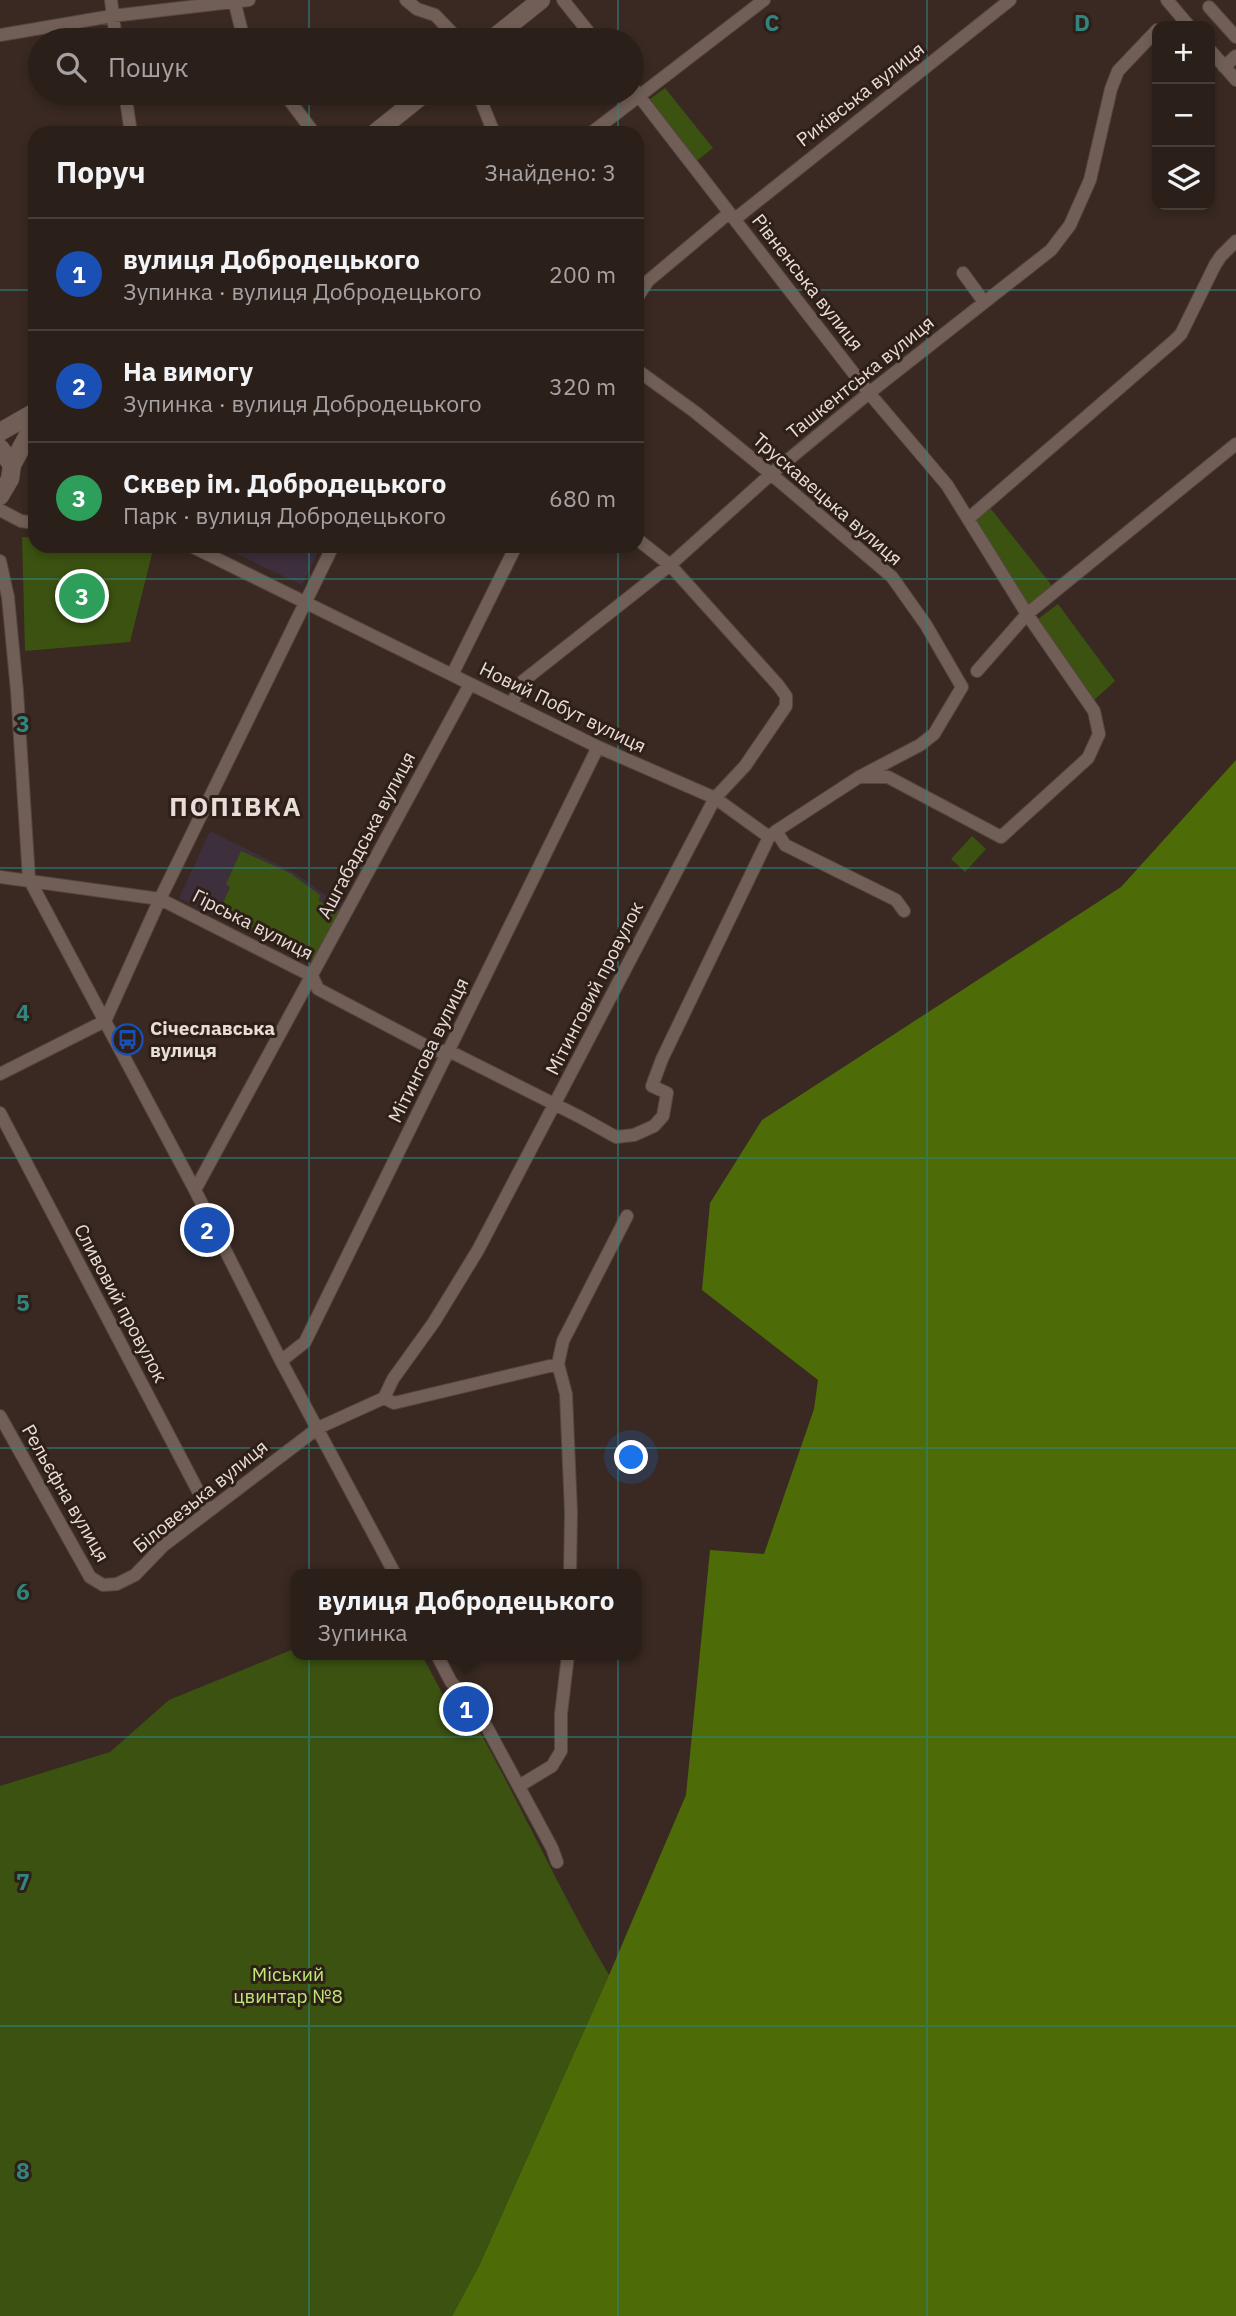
<!DOCTYPE html>
<html lang="uk">
<head>
<meta charset="utf-8">
<style>
	:root { --surface:#2b1f1a; --page:#332723; --text:#f1f3f6; --muted:#a6a2a2; --line:#473d39; --accent:#f49aa6 }
	body { margin:0; font-family:"IBM Plex Sans",sans-serif; background:var(--page); color:var(--text) }
	.controls { position:absolute; right:21px; top:21px; display:grid; overflow:hidden; border-radius:14px; box-shadow:0 4px 10px #0003 }
	.controls button { width:63px; height:63px; display:grid; place-items:center; padding:0; border:0; border-bottom:2px solid var(--line); background:var(--surface); color:var(--text); font:35px sans-serif }
	.you { position:absolute; left:632px; top:1458px; width:24px; height:24px; margin:-18px; border:5px solid #fff; border-radius:50%; background:#1a73e8; box-shadow:0 0 0 10px #1a73e833 }
	.badge { display:grid; place-items:center; width:46px; height:46px; border-radius:50%; background:var(--accent); color:#fff; font-size:23px; font-weight:700 }
	.pin { position:absolute; translate:-50% -50%; border:4px solid #fff; box-shadow:0 2px 7px #0006 }
	.popup { position:absolute; left:291px; top:1569px; width:350px; height:91px; box-sizing:border-box; display:grid; place-content:center; border-radius:14px; background:var(--surface); filter:drop-shadow(0 2px 5px #0005); font-size:23px; white-space:nowrap; color:var(--muted) }
	.popup b { font-size:26px; color:var(--text) }
	.popup::after { content:''; position:absolute; left:50%; top:100%; margin-left:-14px; border:14px solid transparent; border-top-color:var(--surface) }
	.list { margin:0; padding:0; list-style:none }
	h2 { display:flex; justify-content:space-between; align-items:center; height:91px; margin:0; padding:0 28px; font-size:30px }
	h2 small { font-size:23px; font-weight:400; color:var(--muted) }
	.list li { display:grid; grid-template-columns:46px 1fr auto; gap:21px; align-items:center; box-sizing:border-box; height:112px; padding:0 28px; border-top:2px solid var(--line) }
	.list b { display:block; font-size:26px; white-space:nowrap }
	.list p { margin:0; font-size:23px; white-space:nowrap; color:var(--muted) }
	.list em { font-size:23px; font-style:normal; color:var(--muted) }
	.icon { flex:none; width:38px; height:38px; fill:none; stroke:currentColor; stroke-width:2; stroke-linecap:round; stroke-linejoin:round }
	.map { position:relative; flex:none; width:1236px; height:2316px; overflow:hidden }
	.search { position:absolute; background:var(--surface); box-shadow:0 4px 10px #0003; left:28px; top:28px; width:616px; height:77px; display:flex; align-items:center; gap:18px; box-sizing:border-box; padding:0 24px; border-radius:38px; color:var(--muted); font-size:26px }
	.panel { position:absolute; background:var(--surface); box-shadow:0 4px 10px #0003; left:28px; top:126px; width:616px; height:427px; border-radius:21px }
	.map>svg:first-child { display:block }
</style>
</head>
<body>
<div class="map">
<svg width="1236" height="2316" viewBox="0 0 1236 2316">
	<rect width="100%" height="100%" fill="#392922"/>
	<path fill="#3d2f3c" d="M220,546h101l-19,39z
		M210,831l85,42 29,21 25,10 -36,59 -134,-65z"/>
	<path fill="#3c5211" d="M665,88l48,60 -19,15 -48,-61z
		M991,509l62,78 -26,20 -53,-87z
		M22,537l13,1v8h76l42,4 -23,92 -105,9z
		M1058,604l57,77 -22,20 -55,-82z
		M972,836l14,13 -21,23 -14,-13z
		M241,851l49,22 30,22 -1,6 20,9 -22,46 -5,3 -94,-45 12,-27 -4,-3z
		M296,1648v7h126l32,61 9,8 7,-3 6,4c46,82 85,169 133,250l-130,291 -27,50h-452v-530l110,-34 59,-52z"/>
	<path fill="#4d6b07" d="M1236,760v1556h-784l27,-50 130,-291 77,-180 24,-245 54,4 50,-145 4,-29 -116,-90 8,-87 52,-83 359,-233z"/>
	<g fill="none" stroke-linecap="round" stroke-linejoin="round">
		<defs>
			<path id="minor" d="M111,0l5,40
				M234,0l10,40
				M406,0l11,9 18,6 24,25
				M563,0l32,40
				M1167,0l22,26
				M1209,7l27,30
				M0,35l112,-19 137,-16
				M1210,50l26,30
				M1224,67l12,-11
				M632,87l237,306 78,92 80,129 67,97 5,23 -11,24 -87,79 -113,-60h-29
				M125,93l6,40
				M284,93l30,40
				M478,93l16,40
				M591,133l173,-133
				M735,219l275,-219
				M963,273l21,29
				M637,298l11,-17 81,-68
				M637,370l58,42 76,62 121,103 34,48 36,62 -28,47 -14,11 -61,32 -83,54
				M0,510l21,11 14,2
				M968,519l207,-179 6,-6 34,-69 6,-9 15,-15
				M191,546l407,201 117,51 54,39 7,-6 9,14 111,55 8,11
				M0,561l8,36 9,94 12,188 166,311 86,171 114,213
				M977,671l50,-57 209,-170
				M452,675l64,-129
				M512,703l11,-22 147,-116 101,-91 98,-81 182,-143 19,-25 20,-45 21,-91 7,-18 39,-41
				M0,877l160,22 152,77 6,13 118,62h13l131,66 36,20 18,-2 20,-9 9,-10 4,-23 -15,-7 10,-27 107,-222
				M0,1074l105,-53 55,-122 173,-353
				M0,1113l208,397
				M195,1190l275,-506
				M281,1361l24,-19 293,-595
				M384,1398l10,5 164,-39
				M0,1416l90,161 13,8 14,-1 18,-9 28,-29 155,-118 66,-30 9,-19 41,-57 44,-72 237,-452 30,-32 41,-60v-10l-8,-11 -108,-120 -33,-26
				M570,1574l1,-62 -5,-118 -8,-30 5,-23 64,-125
				M437,1655l14,27 26,27 75,139 5,14
				M519,1786l33,-20 9,-15v-37l7,-59"/>
			<path id="secondary" d="M491,40l50,-40
				M375,133l50,-40
				M0,432l35,-20
				M0,448l12,17 -2,14 -10,17
				M12,465l23,-43"/>
		</defs>
		<use href="#minor" stroke="#544640" stroke-width="14"/>
		<use href="#secondary" stroke="#544640" stroke-width="19"/>
		<use href="#minor" stroke="#715f57" stroke-width="12"/>
		<use href="#secondary" stroke="#715f57" stroke-width="18"/>
	</g>
	<path fill="none" stroke="#30857e" stroke-width="2" stroke-opacity="0.55" d="M309,0v40M618,0v40M927,0v2316M309,93v40M618,93v40M0,290h35M637,290h599M309,546v1770M618,546v1770M0,579h1236M0,868h1236M0,1158h1236M0,1448h1236M0,1737h1236M0,2026h1236"/>
	<defs>
		<symbol id="bus-ring" viewBox="-11 -11 22 22"><circle r="9.5" fill="#2e1f18" stroke="#1a4fb4" stroke-width="1.5"/><path d="M-5-6H5V4H4V6H2V4H-2V6H-4V4H-5ZM-3.5-4V0h7V-4ZM-3.5 1.2v1.5H-2V1.2ZM2 1.2v1.5H3.5V1.2Z" fill="#1a4fb4"/></symbol>
	</defs>
	<g fill-rule="evenodd">
		<use href="#bus-ring" x="110" y="1022" width="35" height="35"/>
	</g>
	<g text-anchor="middle" dominant-baseline="central" stroke-width="6" stroke-linejoin="round" paint-order="stroke">
		<g font-size="19" fill="#e8ddd8" stroke="#2e1f18">
			<text transform="translate(860 94) rotate(-38)">Риківська вулиця</text>
			<text transform="translate(808 282) rotate(52)">Рівненська вулиця</text>
			<text transform="translate(860 377) rotate(-39)">Ташкентська вулиця</text>
			<text transform="translate(828 499) rotate(41)">Трускавецька вулиця</text>
			<text transform="translate(563 707) rotate(26)">Новий Побут вулиця</text>
			<text transform="translate(366 835) rotate(-62)">Ашгабадська вулиця</text>
			<text transform="translate(253 924) rotate(27)">Гірська вулиця</text>
			<text transform="translate(594 988) rotate(-63)">Мітинговий провулок</text>
			<text transform="translate(428 1050) rotate(-64)">Мітингова вулиця</text>
			<text transform="translate(121 1303) rotate(62)">Сливовий провулок</text>
			<text transform="translate(66 1493) rotate(60)">Рельєфна вулиця</text>
			<text transform="translate(200 1496) rotate(-39)">Біловезька вулиця</text>
		</g>
		<g font-size="19" font-weight="bold" fill="#e8ddd8" stroke="#2e1f18" text-anchor="start">
			<text x="150" y="1028">Січеславська<tspan x="150" dy="22">вулиця</tspan></text>
		</g>
		<g font-size="19" fill="#bdea77" stroke="#2e1f18">
			<text x="288" y="1974">Міський<tspan x="288" dy="22">цвинтар №8</tspan></text>
		</g>
		<g font-size="26" font-weight="bold" letter-spacing="2" fill="#e8ddd8" stroke="#2e1f18">
			<text x="236" y="806">ПОПІВКА</text>
		</g>
	</g>
	<g font-size="23" text-anchor="middle" font-weight="bold" fill="#30857e" stroke="#2e1f18" stroke-width="6" stroke-linejoin="round" paint-order="stroke">
		<text x="772" y="31">C</text>
		<text x="1082" y="31">D</text>
		<text x="23" y="732">3</text>
		<text x="23" y="1021">4</text>
		<text x="23" y="1311">5</text>
		<text x="23" y="1600">6</text>
		<text x="23" y="1890">7</text>
		<text x="23" y="2179">8</text>
	</g>
</svg>
<div class="controls">
<button>+</button>
<button>−</button>
<button><svg class="icon" aria-label="layers" viewBox="0 0 24 24"><path d="M12 4l9 5-9 5-9-5zM3 14l9 5 9-5"/></svg></button>
</div>
<div class="you"></div>
<div class="pin badge" style="left:466px;top:1709px;background:#1a4fb4">1</div>
<div class="popup"><b>вулиця Добродецького</b>Зупинка</div>
<div class="pin badge" style="left:207px;top:1230px;background:#1a4fb4">2</div>
<div class="pin badge" style="left:82px;top:596px;background:#2e9e5b">3</div>
<div class="search"><svg class="icon" aria-label="search" viewBox="0 0 24 24"><circle cx="10" cy="10" r="6"/><path d="M15 15l6 6"/></svg>Пошук</div>
<section class="panel">
<h2>Поруч<small>Знайдено: 3</small></h2>
<ul class="list">
<li><span class="badge" style="background:#1a4fb4">1</span><div><b>вулиця Добродецького</b><p>Зупинка · вулиця Добродецького</p></div><em>200 m</em></li>
<li><span class="badge" style="background:#1a4fb4">2</span><div><b>На вимогу</b><p>Зупинка · вулиця Добродецького</p></div><em>320 m</em></li>
<li><span class="badge" style="background:#2e9e5b">3</span><div><b>Сквер ім. Добродецького</b><p>Парк · вулиця Добродецького</p></div><em>680 m</em></li>
</ul>
</section>
</div>
</body>
</html>
